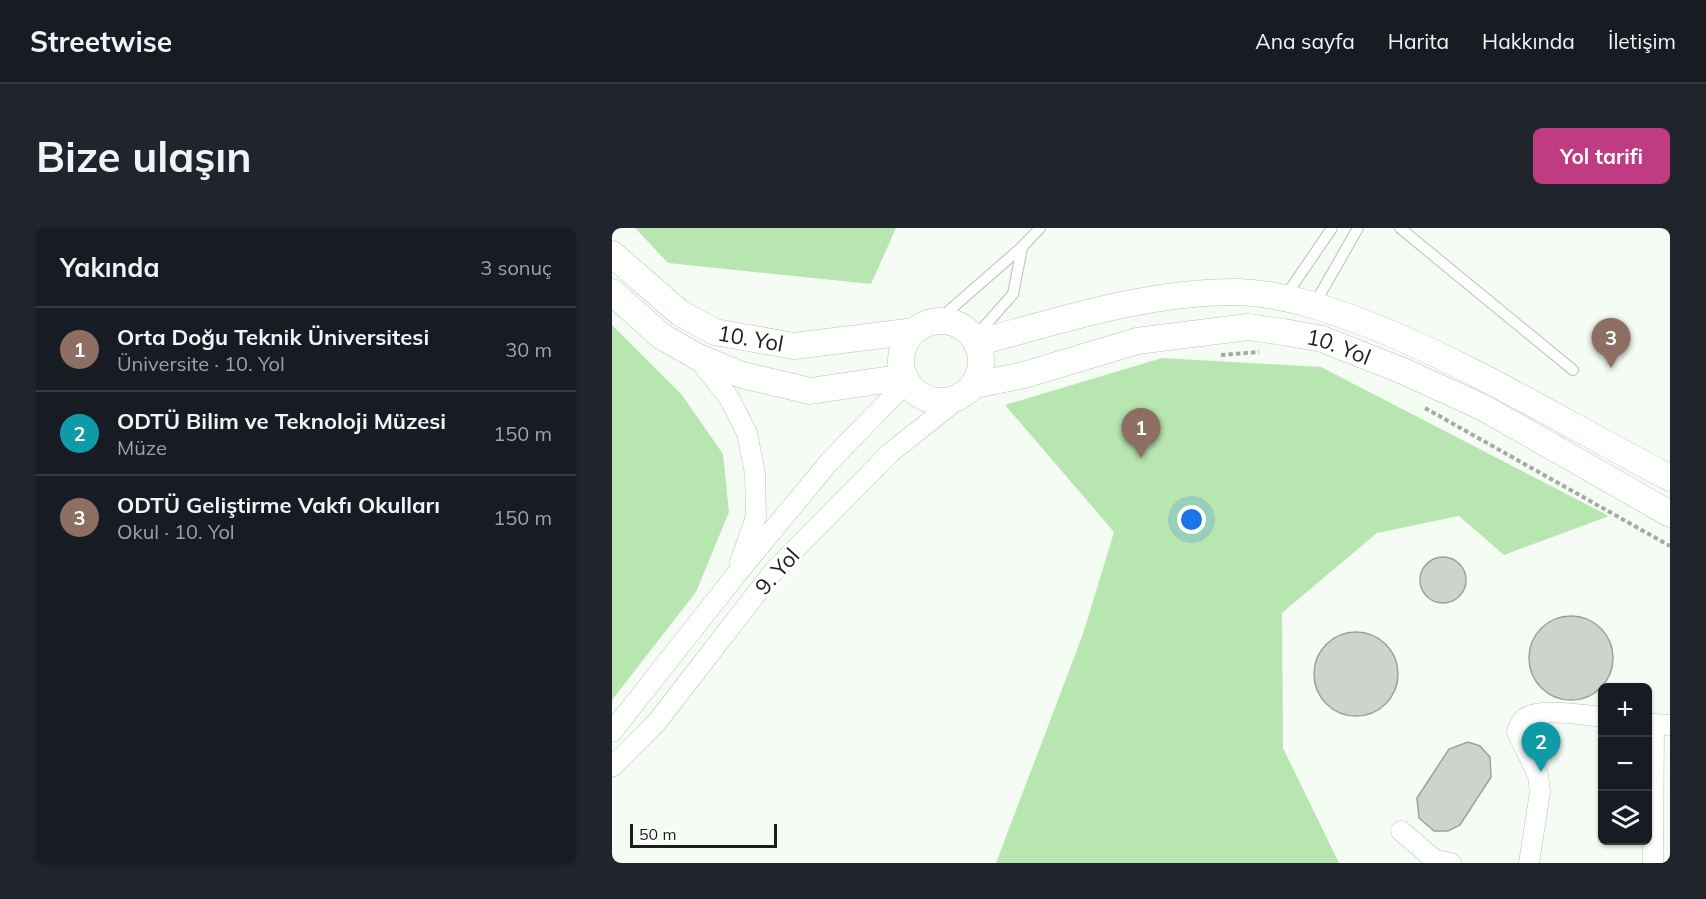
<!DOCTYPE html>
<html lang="tr">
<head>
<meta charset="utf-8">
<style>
	:root { --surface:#171b24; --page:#20242c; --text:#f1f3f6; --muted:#9ea1a6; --line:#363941; --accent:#c03c82 }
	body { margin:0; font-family:Mulish,sans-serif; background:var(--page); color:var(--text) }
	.controls { position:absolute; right:18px; bottom:18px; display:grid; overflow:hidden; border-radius:9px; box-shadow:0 2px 4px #0004 }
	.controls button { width:54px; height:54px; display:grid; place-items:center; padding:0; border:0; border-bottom:2px solid var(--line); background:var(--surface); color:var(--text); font:30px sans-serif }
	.scale { position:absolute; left:18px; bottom:15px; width:147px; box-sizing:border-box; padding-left:6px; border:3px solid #1c1e1b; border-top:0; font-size:16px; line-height:21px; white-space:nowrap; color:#1c1e1b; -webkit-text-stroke:4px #fff; paint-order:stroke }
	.you { position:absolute; left:580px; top:292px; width:21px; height:21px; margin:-15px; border:4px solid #fff; border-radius:50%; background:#1a73e8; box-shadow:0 0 0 9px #1a73e833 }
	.badge { display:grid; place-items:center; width:39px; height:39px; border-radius:50%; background:var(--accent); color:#fff; font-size:20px; font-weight:700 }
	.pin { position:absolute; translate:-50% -50px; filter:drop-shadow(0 2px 3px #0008) }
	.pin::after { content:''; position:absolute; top:32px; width:21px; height:18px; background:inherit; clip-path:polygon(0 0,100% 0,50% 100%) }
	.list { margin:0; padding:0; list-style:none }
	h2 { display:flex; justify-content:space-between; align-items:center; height:78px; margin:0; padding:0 24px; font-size:26px }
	h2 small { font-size:20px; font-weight:400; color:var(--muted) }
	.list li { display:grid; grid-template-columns:39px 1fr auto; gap:18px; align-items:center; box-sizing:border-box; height:84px; padding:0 24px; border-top:2px solid var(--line) }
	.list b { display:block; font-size:22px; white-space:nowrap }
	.list p { margin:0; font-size:20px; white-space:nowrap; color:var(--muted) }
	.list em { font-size:20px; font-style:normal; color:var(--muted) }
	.icon { flex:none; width:33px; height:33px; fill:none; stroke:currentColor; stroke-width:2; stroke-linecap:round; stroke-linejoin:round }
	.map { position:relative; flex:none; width:1058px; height:635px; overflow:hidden; border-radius:9px }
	header { display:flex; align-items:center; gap:36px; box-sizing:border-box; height:84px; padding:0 30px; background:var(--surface); border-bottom:2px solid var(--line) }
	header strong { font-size:28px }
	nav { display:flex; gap:33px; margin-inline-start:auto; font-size:21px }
	.intro { display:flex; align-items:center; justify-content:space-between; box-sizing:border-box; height:144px; padding:0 36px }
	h1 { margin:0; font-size:42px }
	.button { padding:15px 27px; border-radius:9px; background:var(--accent); color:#fff; font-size:21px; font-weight:700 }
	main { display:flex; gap:36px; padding:0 36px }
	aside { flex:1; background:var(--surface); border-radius:9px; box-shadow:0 2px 4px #0004 }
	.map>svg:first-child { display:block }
</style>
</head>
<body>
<header>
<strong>Streetwise</strong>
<nav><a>Ana sayfa</a><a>Harita</a><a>Hakkında</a><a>İletişim</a></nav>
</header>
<div class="intro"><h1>Bize ulaşın</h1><a class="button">Yol tarifi</a></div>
<main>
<aside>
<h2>Yakında<small>3 sonuç</small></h2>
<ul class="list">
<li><span class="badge" style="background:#8d6e63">1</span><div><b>Orta Doğu Teknik Üniversitesi</b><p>Üniversite · 10. Yol</p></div><em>30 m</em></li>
<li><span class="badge" style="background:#0f9aa8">2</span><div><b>ODTÜ Bilim ve Teknoloji Müzesi</b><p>Müze</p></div><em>150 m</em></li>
<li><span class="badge" style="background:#8d6e63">3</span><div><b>ODTÜ Geliştirme Vakfı Okulları</b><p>Okul · 10. Yol</p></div><em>150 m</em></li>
</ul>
</aside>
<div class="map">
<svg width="1058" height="635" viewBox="0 0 1058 635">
	<rect width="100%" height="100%" fill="#f4fcf3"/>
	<path fill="#b8e6b1" d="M23,0h261l-25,56 -203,-21z
		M0,97l70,70 41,59 6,58 -33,80 -84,108z
		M550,130l159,9 288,149 -105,39 -45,-39 -82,17 -95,80 1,135 56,115h-343l87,-229 31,-102 -109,-127z"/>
	<path fill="#ccd4cb" stroke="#9ba29a" stroke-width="1.5" d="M808 352a23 23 0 1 1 46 0a23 23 0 1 1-46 0Z
		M917 430a42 42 0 1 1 84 0a42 42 0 1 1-84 0Z
		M702 446a42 42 0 1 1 84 0a42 42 0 1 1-84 0Z
		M856,514l12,4 10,11 1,20 -31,48 -12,6h-14l-15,-13 -2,-20 32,-49z"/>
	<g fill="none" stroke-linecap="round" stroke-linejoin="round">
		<defs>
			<path id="service" d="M788,0l173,142
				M673,69l47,-69
				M702,77l44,-77
				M324,94l86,-75 18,-19
				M362,110l39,-44 9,-46"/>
			<path id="minor" d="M84,128l33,42 18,35 8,40 1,44 -16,45
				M0,504l123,-156 95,-115 77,-79
				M0,539l45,-45 116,-150 117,-119 73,-58
				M789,603l34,29 16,3
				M917,635l11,-71 -2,-17 -21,-43c2,-6 4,-12 10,-15 15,-9 58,-2 75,0
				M1041,635l1,-139 16,1"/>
			<g id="tertiary">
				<path id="s1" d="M0,26l68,59 35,19 79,14 121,-15"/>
				<path d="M0,64l49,44 35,20 46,19 68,16 95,-14"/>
				<circle cx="329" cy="133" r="40"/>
				<path d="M364,115c86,-23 173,-52 263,-51 48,2 92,18 136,35 103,42 197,100 295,151"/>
				<path id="s2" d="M362,157l50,-10 113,-34 111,-14 36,5 38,7 81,32 81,37 186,106"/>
			</g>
		</defs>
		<use href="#service" stroke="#bac1b9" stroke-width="12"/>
		<use href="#minor" stroke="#bac1b9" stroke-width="21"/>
		<use href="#tertiary" stroke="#bac1b9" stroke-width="27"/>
		<path stroke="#a5aba4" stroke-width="4" stroke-dasharray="4.5 3" stroke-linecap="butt" d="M609,127l38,-3
			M813,180l245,138"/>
		<use href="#service" stroke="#fff" stroke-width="10"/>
		<use href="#minor" stroke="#fff" stroke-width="20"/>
		<use href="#tertiary" stroke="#fff" stroke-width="26"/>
	</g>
	<g text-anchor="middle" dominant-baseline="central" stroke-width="6" stroke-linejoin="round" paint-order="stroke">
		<g font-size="22" fill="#1c1e1b" stroke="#fff">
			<text stroke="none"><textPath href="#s1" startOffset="166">10. Yol</textPath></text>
			<text stroke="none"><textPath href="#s2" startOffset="374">10. Yol</textPath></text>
			<text transform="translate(165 343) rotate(-48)">9. Yol</text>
		</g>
	</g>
</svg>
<div class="controls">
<button>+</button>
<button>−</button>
<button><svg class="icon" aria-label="layers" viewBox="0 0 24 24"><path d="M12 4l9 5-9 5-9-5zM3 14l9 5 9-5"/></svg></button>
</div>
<div class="scale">50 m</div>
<div class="you"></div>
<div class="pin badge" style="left:529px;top:230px;background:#8d6e63">1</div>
<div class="pin badge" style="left:929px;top:544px;background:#0f9aa8">2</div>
<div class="pin badge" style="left:999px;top:140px;background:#8d6e63">3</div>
</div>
</main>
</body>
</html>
